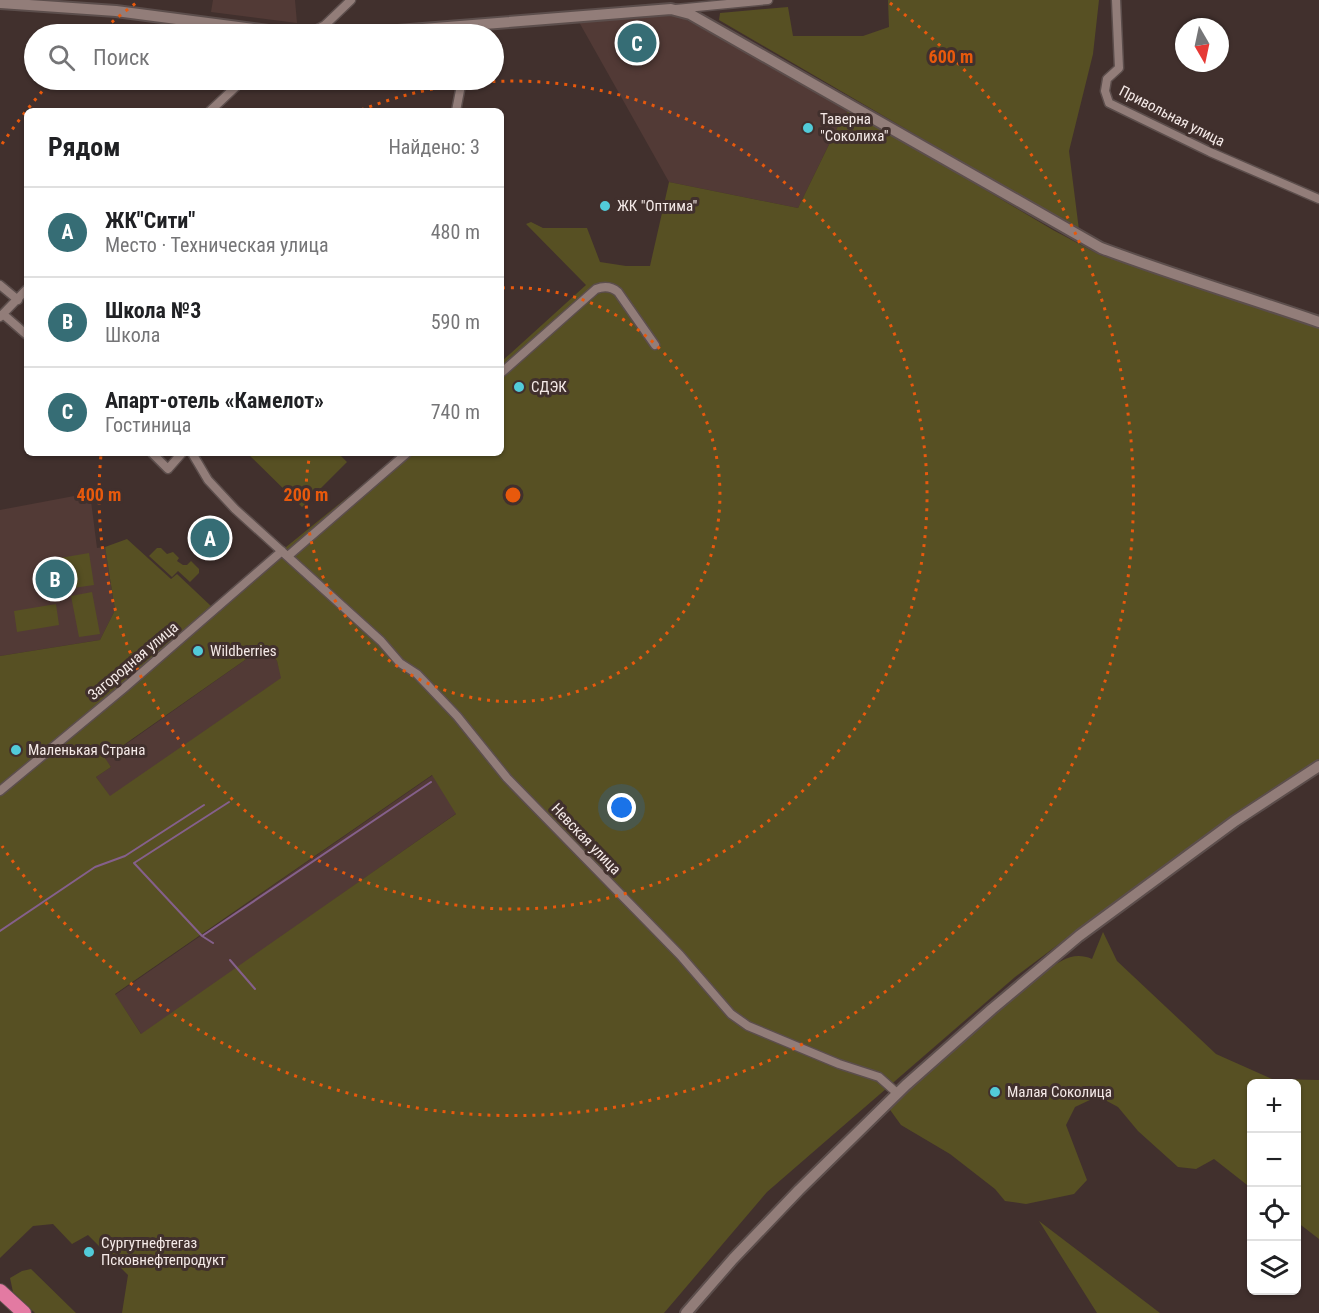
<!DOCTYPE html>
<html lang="ru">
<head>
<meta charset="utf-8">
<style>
	:root { --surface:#fff; --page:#f6f6f6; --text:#202124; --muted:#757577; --line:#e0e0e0; --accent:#366d75 }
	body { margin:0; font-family:"Roboto Condensed",sans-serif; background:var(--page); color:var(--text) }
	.controls { position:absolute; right:18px; bottom:18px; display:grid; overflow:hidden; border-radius:9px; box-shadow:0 2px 4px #0004 }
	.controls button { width:54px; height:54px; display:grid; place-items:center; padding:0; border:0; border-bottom:2px solid var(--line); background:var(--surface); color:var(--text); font:30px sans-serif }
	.compass { position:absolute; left:1175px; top:18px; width:54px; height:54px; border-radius:50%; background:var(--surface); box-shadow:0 2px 4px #0004; rotate:171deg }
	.you { position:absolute; left:622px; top:808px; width:21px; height:21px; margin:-15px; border:4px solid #fff; border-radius:50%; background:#1a73e8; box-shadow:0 0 0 9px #1a73e833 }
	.badge { display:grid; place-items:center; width:39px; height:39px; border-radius:50%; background:var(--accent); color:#fff; font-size:20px; font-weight:700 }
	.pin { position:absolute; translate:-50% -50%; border:3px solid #fff; box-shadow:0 2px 6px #0006 }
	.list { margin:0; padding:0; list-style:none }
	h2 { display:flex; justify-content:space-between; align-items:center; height:78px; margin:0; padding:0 24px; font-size:26px }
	h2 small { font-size:20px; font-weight:400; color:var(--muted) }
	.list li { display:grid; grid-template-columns:39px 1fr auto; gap:18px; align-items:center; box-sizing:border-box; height:90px; padding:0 24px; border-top:2px solid var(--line) }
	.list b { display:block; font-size:22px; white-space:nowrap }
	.list p { margin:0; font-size:20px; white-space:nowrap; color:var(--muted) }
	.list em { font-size:20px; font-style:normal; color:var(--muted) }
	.icon { flex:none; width:33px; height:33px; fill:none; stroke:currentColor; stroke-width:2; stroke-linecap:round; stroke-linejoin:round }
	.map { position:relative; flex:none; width:1319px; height:1313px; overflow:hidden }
	.search { position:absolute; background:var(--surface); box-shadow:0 2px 4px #0004; left:24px; top:24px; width:480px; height:66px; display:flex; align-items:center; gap:15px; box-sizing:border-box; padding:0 21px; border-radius:33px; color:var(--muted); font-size:22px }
	.panel { position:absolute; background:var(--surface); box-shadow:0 2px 4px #0004; left:24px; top:108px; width:480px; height:348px; border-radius:9px }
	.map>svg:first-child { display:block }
</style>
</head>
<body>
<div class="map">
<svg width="1319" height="1313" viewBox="0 0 1319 1313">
	<rect width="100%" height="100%" fill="#41302d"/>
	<path fill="#523a36" d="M213,0h82l2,23 -86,-11z
		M665,14l11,1 101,50 73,44 -9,11 -43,88 -129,-26 -90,-160z
		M90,493l7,55 8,-1 10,63 -15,30 -100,16v-146z
		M265,646l12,15 5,17 -172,119 -14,-20 15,-10 -6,-8z
		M433,775l24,38 -315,222 -27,-40z"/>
	<path fill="#575023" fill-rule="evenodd" d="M888,0h211l-6,54 -24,97 10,79 -360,-210 1,-7 68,-6 5,29h70l26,-9z
		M850,109l203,121 47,25 219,73v434l-168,113 -136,102 -248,215 -103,121h-542l6,-38 -40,-40 -16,9 -19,-20 -20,2 -33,32v-602l100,-16 15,-30 -10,-63 22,-8 44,40 6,-5 35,33 190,-154h99v-91l85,-77 -60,-61 5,-2 12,6h44l13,34 26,4h24l19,-84 129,26 43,-88zM265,646l12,15 4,17 -171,118 -14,-19 15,-10 -6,-9zM432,775l24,39 -315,220 -26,-40z
		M247,453h91l9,9 -45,45z
		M157,548h4l6,6 6,-2 6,6 -2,3 6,4h4l4,-4 8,8v4l-9,9 -12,-11 -6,6 -23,-21z
		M89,553l5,32 -35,5 -5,-31z
		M92,592l8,42 -21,3 -8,-41z
		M56,604l3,21 -42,7 -3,-21z
		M1103,932l14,29 99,93 56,25 47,1v159l-22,-17 -1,-138h-44l-1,104 -37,-29 -18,10 -18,-2 -40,-36 -20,-24 -13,-7 -13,-1 -17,8 -9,18 21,55 -13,14 -48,10 -21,-3 -10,-12 -45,-35 -49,-29 -13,-18 53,-48 104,-88c16,-10 28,-20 47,-12z
		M1039,1221l121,92h-63z
		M31,1269l45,44h-41l-22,-21 -3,-14 12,-7z"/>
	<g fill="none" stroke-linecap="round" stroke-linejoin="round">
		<path stroke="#85608b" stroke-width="2" d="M0,931l95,-64 30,-11 79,-51
			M202,936l229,-154
			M213,943l-11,-7 -68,-73 95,-61
			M230,960l25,29"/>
		<defs>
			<path id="minor" d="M1116,0l3,68 -12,11 -2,12 4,12 101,49 109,47
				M676,9l92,-9
				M308,34l17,-9 26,-25
				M210,111l33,-31
				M456,111l6,-31
				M0,285l18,15
				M4,315l23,20
				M0,317l27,-28
				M501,373l95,-84c8,-3 15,-3 22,3l37,53
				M152,453l16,16 14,-16
				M192,453l16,27 27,29 146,132 19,22 17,11 40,42 50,62 173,177 51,59 17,12 91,38 40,13 18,16
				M288,556l119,-103
				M0,791l123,-102 159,-138"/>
			<path id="tertiary" d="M0,3l116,8 175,23
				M360,34l311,-25 19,5 411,234c72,27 145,49 218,74
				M686,1313l47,-54 66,-69 107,-105 86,-76 87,-73 156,-115 84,-55"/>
			<path id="trunk" d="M0,1291l24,22"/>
		</defs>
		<use href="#minor" stroke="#5c4e4c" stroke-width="11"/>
		<use href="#tertiary" stroke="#5c4e4c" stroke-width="14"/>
		<use href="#trunk" stroke="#5c4e4c" stroke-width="16"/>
		<use href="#minor" stroke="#927d79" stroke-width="8"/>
		<use href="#tertiary" stroke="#927d79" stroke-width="10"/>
		<use href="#trunk" stroke="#e37aa2" stroke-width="14"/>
	</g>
	<g fill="none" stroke="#e8590c" stroke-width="3" stroke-dasharray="3 6">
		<path d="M502 288A207 207 0 1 1 310 454"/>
		<path d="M361 110A414 414 0 1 1 101 455"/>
		<path d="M2 144A620 620 0 0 1 52 80M98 34A620 620 0 0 1 136 3M890 3A620 620 0 1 1 2 846"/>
	</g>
	<g fill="#52cbd9" stroke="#41302d" stroke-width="2">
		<circle cx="808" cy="128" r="6"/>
		<circle cx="605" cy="206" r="6"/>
		<circle cx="519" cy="387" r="6"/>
		<circle cx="198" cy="651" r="6"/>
		<circle cx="16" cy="750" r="6"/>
		<circle cx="995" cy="1092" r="6"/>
		<circle cx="89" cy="1252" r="6"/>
	</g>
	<g text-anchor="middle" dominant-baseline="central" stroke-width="6" stroke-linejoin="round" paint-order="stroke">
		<g font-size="15" fill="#f4e9e7" stroke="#41302d">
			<text transform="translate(1172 116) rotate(27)">Привольная улица</text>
			<text transform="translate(133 661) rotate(-40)">Загородная улица</text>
			<text transform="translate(586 839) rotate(46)">Невская улица</text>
		</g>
		<g font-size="15" fill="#f4e9e7" stroke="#41302d" text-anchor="start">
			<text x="820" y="119">Таверна<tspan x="820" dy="17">"Соколиха"</tspan></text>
			<text x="617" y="206">ЖК "Оптима"</text>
			<text x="531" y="387">СДЭК</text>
			<text x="210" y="651">Wildberries</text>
			<text x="28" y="750">Маленькая Страна</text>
			<text x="1007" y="1092">Малая Соколица</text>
			<text x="101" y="1243">Сургутнефтегаз<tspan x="101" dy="17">Псковнефтепродукт</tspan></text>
		</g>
	</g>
	<circle cx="513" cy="495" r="9" fill="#e8590c" stroke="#41302d" stroke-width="3"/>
	<g font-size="18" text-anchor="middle" font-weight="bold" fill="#e8590c" stroke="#41302d" stroke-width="6" stroke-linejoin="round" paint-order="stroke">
		<text x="951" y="63">600 m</text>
		<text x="306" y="501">200 m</text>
		<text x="99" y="501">400 m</text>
	</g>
</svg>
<div class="controls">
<button>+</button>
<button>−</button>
<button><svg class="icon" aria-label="locate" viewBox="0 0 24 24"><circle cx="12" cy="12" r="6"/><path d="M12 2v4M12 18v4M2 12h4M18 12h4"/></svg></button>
<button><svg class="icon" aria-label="layers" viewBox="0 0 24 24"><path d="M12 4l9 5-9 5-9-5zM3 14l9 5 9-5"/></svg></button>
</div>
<svg class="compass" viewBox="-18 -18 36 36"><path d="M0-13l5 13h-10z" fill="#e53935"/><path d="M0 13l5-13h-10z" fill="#757577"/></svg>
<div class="you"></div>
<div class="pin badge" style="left:210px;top:538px">A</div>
<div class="pin badge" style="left:55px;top:579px">B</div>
<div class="pin badge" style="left:637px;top:43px">C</div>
<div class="search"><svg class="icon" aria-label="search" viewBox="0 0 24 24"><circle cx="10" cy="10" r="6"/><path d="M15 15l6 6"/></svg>Поиск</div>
<section class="panel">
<h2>Рядом<small>Найдено: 3</small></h2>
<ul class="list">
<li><span class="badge">A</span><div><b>ЖК&quot;Сити&quot;</b><p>Место · Техническая улица</p></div><em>480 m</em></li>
<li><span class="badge">B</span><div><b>Школа №3</b><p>Школа</p></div><em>590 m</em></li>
<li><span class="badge">C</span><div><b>Апарт-отель «Камелот»</b><p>Гостиница</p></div><em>740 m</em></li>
</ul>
</section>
</div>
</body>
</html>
